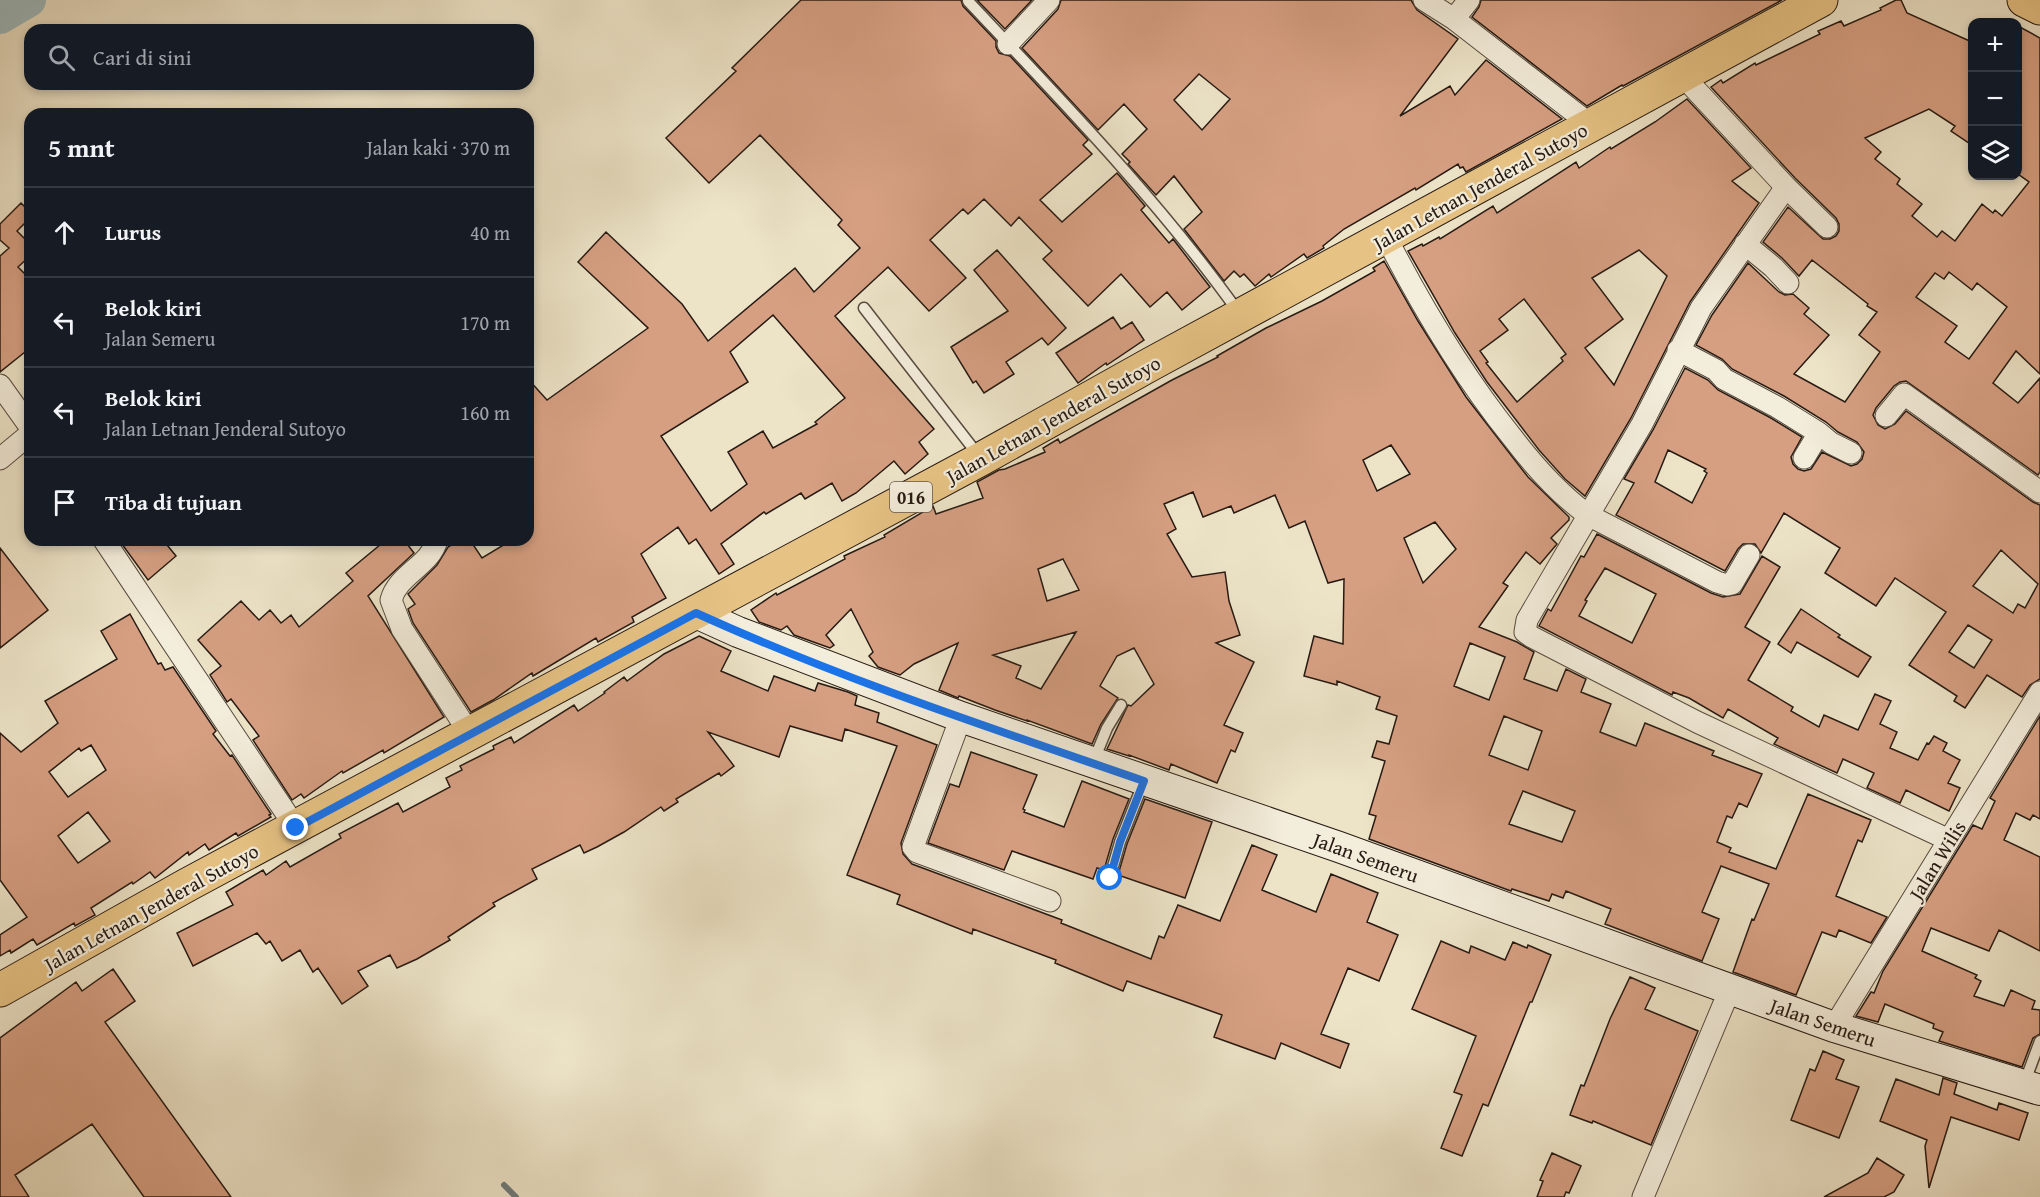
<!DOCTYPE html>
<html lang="id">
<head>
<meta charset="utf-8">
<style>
	:root { --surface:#171b24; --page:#242831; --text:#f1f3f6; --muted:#9ea1a6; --line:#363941 }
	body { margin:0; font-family:"Gentium Book Plus",serif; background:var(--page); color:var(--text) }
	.controls { position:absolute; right:18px; top:18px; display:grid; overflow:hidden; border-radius:12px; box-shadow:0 3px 9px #0003 }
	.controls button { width:54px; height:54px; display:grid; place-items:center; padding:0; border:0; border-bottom:2px solid var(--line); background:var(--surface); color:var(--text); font:30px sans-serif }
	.stop { position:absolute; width:18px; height:18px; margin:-14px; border:4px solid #1a73e8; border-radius:50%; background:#fff }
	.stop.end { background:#1a73e8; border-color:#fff; box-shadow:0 2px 6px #0008 }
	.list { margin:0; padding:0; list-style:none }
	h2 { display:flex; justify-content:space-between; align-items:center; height:78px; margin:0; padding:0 24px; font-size:26px }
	h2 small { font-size:20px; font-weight:400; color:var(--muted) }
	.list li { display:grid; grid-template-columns:39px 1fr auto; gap:18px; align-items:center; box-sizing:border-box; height:90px; padding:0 24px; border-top:2px solid var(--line) }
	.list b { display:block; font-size:22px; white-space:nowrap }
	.list p { margin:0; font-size:20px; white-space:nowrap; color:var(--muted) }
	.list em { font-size:20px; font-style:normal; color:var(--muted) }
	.icon { flex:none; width:33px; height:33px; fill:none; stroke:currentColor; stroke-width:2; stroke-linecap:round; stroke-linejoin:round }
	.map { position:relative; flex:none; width:2040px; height:1197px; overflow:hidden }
	.search { position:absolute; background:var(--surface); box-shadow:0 3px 9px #0003; left:24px; top:24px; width:510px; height:66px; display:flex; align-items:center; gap:15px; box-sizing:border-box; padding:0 21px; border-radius:18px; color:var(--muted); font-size:22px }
	.panel { position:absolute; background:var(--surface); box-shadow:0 3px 9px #0003; left:24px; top:108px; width:510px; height:438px; border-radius:18px }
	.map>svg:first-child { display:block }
</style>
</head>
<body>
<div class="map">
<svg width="2040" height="1197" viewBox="0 0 2040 1197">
	<rect width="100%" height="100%" fill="#ede4c8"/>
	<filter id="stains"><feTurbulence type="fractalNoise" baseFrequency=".00333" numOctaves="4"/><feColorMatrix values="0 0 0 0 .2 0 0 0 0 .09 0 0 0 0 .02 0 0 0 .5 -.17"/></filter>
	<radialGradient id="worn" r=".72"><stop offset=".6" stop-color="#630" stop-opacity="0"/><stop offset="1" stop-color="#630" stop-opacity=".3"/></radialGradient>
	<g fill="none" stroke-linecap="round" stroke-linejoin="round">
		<path stroke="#6e7b7b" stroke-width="6" d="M504,1185l12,12"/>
		<path stroke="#9ebcc0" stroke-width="34" d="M0,17l29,-17"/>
	</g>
	<path fill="#d69f82" stroke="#271a13" stroke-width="1.5" fill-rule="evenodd" d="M801,0h160l2,6 33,35v6l3,6 11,3 78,84 -5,5 9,9 -52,46 22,22 55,-49 28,33 -4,4 28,33 4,-4 37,48 -28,23 -15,-18 -17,15 -29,-33 -33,32 -45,-47 9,-8 -33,-34 -8,9 -27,-27 -16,15 -5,-5 -33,31 36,38 -37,33 -41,-44 -53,49 99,113 -15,13 9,12 -23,20 -11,-13 -38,32 -14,8 -10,-18 -27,16 -4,-6 -35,21 -2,-2 -43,32 13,20 -15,10 -23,-35 -7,5 -11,-17 -37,27 25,44 -34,19 2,5 -36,20 -2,-4 -63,38 -1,-3 -39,27 -22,12 -58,-89 -5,-14 7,-5 -7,-10 29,-29 11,-18 11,-7h11l12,18 30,-18h16v-161l19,21 101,-72 -70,-66 28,-30 76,72 26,37 87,-73 19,24 46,-44 -22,-23 4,-5 -82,-85 -51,48 -43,-45 70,-67 -4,-3zM773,315l72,83 -30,24 2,2 -44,24 -10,-17 -35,21 19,32 -36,27 -50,-75 87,-54 -18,-30z
		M977,0h55l-27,29z
		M1061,0h350l6,10 41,29 -58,77 50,-30 5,9 31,-35 76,59 -96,53 -3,-5 -3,1 -2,-4 -42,26 -1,-2 -71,41 -21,17 1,2 -17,10 -3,-4 -33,23 -2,-3 -14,12 -11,-12 -4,3 -6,-6 -10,10 -40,-52 18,-17 -28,-36 -18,19 -28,-31 2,-2 -8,-8 25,-25 -23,-25 -26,26 -76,-82 36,-39zM1199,74l31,25 -28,31 -28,-30z
		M1481,0h301l-159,86 -1,-1 -35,21 -115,-89 7,-10z
		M1896,0h5l6,13 65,29v103l-21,-14 4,-5 -26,-17 -64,29 16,14 -6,7 25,20 -3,5 25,20 -10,12 25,21 5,-6 13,10 27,-37 11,9 2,-3 7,6 27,-34 -11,-8v-148l22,12v336l-24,-23 -23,32 25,20 22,-25v94l-2,3 -132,-94 -6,1 -6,4 -18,22 -3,7 5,10 7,4 10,-5 11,-13 127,91 7,3v174l-10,6 -8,12 -35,-22 -22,33 -11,-7 3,-5 -48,-31 37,-53 -51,-34 -19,28 -51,-33 15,-25 -56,-35 -23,40 -6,-9h-12l-5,5 -13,22 -109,-56 18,-32 -10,-4 29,-49 32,-62 23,12 10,10 53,28 31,19 -11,20 2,7 5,5 6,2 7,-2 11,-17 29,14 6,-2 5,-5 2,-7 -7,-10 -19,-10 -12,-10 -42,-26 -52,-27 -10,-10 -26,-14 16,-30 36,-52 31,29 6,3 8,-1 16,14 -5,6 25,21 -35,39 51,28 35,-50 -21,-17 18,-23 -10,-6 1,-2 -56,-44 -13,16 -17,-18 -19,-16 25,-35 35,32h7l6,-3 3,-5v-7l-3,-6 -41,-40 -84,-91 10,-7 2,3 32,-20 1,2 64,-31 -2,-3 23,-10 3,5 37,-16 -1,-2zM1949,272l23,18 5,-7 30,24 -38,52 -24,-17 12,-16 -41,-29 19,-24 9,6zM1668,450l38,19 -2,2 3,2 -15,30 -37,-21zM2001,550l37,34 -13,24 -7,-4 -5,9 -40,-27zM1968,625l24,15 -18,28 -25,-16z
		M1687,99l64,69 -19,13 27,22 -69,99 -59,116 -46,78 -20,-17 -26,-29 -52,-68 -32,-49 -47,-82 14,-7 1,2 16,-9 1,2 53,-33 4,7 79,-51 3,6 31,-21 1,2 44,-27zM1639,250l28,26 -53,109 -29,-37 38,-29 -31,-41zM1524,299l42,55 -5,4 2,3 -46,41 -31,-39 2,-1 -8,-11 28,-21 -9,-11z
		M21,203l9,9v6l-13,13 13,13v12l-12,11 12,12v69l-30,24v-116l9,-8 -9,-8v-16z
		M997,250l69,78 -18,17 -6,-7 -36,24 8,12 -30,19 -8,-12 -3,2 -22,-36 57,-36 -34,-41z
		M1384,261l34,60 48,76 62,80 41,40v3l-18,18 6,6 -17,20 -14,-12 -23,31 5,3 -29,41 38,15 17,10 -10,27 33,12 9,-22 20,10 -5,13 30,12 -11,28 36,14 9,-23 69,28 -2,4 50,19 -15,33 -8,-4 -7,15 -5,-2 -10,26 14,6 -2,4 47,17 32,-75 63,26 -9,22 -4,-2 -22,56 51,21 -16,26 -32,-13 -3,7 -14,-5 -26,63 -63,-23 19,-53 2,1 15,-36 -48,-18 -19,46 17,7 -17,42 -97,-37 6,-15 -45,-18 -3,7 -11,-4 -3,7 -37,-12 -1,2 -142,-52 7,-23 -7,-2 16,-53 -13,-4 5,-16 12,3 8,-28 -21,-7 4,-12 -43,-16v4l-33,-9 10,-40 29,8 1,-65 -16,4 -23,-62 -16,7 -14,-33 -41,18 -3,-7 -28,11 -10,-25 -29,12 12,25 -9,5 25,43 33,-5 4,29 11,34 -24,8 38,19 -30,63 19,8 -8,19 -4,-2 -14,33 -46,-19 -2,6 -40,-15v1l-22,-7 21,-44 3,1 23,-22 -20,-36 -17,8 -17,30 18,12 -17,26 -9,20 -65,-24v1l-32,-11 -36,-14 -1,2 -19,-8 19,-47 -44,21 -14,11 -22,-8 -9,-11 4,-4 -22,-43 -25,26 8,10 -4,3 -36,-13 -7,-9 -6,4 -22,-8 -8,-12 25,-17 1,2 68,-36 -1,-3 41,-19 -1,-2 49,-29 3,8 47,-16 -6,-16 22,-12 6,-1 40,-17 -2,-4 15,-9 2,4 112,-63 46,-23 -1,-1 49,-28 56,-27 53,-30 -2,-3zM1391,445l19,29 -33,17 -14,-31zM1435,522l21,27 -33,34 -19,-45zM1063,559l16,31 -32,11 -9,-32zM1076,632l-35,57 -25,-11 5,-12 -28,-11zM1470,643l35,14 -16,43 -35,-14zM1504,716l38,15 -14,39 -39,-15zM1523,791l52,20 -13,31 -53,-18z
		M1113,317l8,12 11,-7 12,18 -37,25 -1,-2 -28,20 -22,-30z
		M1597,534l114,59 12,4 17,-3 22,-38 18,11 -35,60 25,15 -22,38 45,27 -2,4 28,16 5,-12 34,15 17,-36 16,7 -11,23 17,8 -7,16 28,12 9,-17 2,1 5,-8 13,7 -4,8 17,9 -12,23 12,5 -11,23 -43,-21 -6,13 -33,-15 7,-15 -31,-14 -6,14 -63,-29 4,-6 -50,-29 -5,9 -34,-20 -16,-6 -1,3 -133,-69 9,-17 3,2 30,-55 3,1zM1605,568l51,26 -24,49 -53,-27 8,-15 -2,-1z
		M119,540h44l13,16 -28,24z
		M386,540h18l10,13 -46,43 76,121 -60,36 -1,-3 -40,23 -1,-2 -38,27 -3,-4 -9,6 -39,-60 6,-4 -28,-37 -4,3 -17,-27 11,-9 -23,-26 43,-39 18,19 11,-10 11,13 10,-8 8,12 54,-46 -7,-8z
		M0,548l48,62 -48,38z
		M1801,609l39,26 -2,2 33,20 -13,20 -61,-35 -6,11 -13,-9z
		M130,614l28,50 3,-1 4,7 8,-3 43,64 -3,3 17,22 2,-1 39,59 -2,1 2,2 -33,19 -2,-3 -27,17 -4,-6 -16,11 -1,-3 -33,26 -5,-6 -17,12 -1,-2 -41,26 4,7 -20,11 -1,-3 -37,22 -4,-6 -22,14 -1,-3 -10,6v-21l27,-18 -27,-37v-147l21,19 37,-29 -13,-22 72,-42 -16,-28zM91,745l15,25 -38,27 -19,-25 30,-24 2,3zM88,812l22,29 -32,22 -20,-27z
		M699,636l32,15 -10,20 47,20 6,-15 41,15 3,-8 30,9 9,4 -2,9 24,8 -2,9 60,23 -36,98 2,11 9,10 150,56 -1,3 90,36 8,-23 5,2 14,-33 42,16 32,-76 25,10 -15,35 54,22 15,-38 47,19 -11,29 31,13 -19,46 -31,-13 -27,66 28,10 -9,24 -59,-25 -6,16 -61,-22 8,-22 -95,-34 -4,10 -68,-28 1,-3 -83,-31 -1,5 -75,-30 3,-9 -53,-20 50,-129 -52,-17 -3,12 -52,-15 -11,31 -71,-25 26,34 -13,10 -2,-3 -43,26 2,3 -14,9 -3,-4 -37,25 -27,15 -13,6 -4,-8 -48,24 5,10 -44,24 2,3 -47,31 2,3 -33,19 -20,9 -7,-13 -32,16 10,15 -26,18 -24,-36 -5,4 -13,-22 -18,11 -12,-20 -4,3 -9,-11 -64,33 -16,-33 56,-28 -7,-13 37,-22 3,5 20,-14 4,6 51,-29 -2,-4 59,-31 5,9 47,-25 -4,-9 16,-8 -2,-4 34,-17 -1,-3 18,-9 3,6 60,-38 4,6 27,-18 -1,-1 20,-15 3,4 37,-27z
		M2040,716v103l-7,-4 -3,5 -14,-7 -12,27 36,17v94l-41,-21 -10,21 -58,-23 -9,23 55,24 -2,3 6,3 -7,15 30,10 7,-16 24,11 -3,8 8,1v24l-7,4 -11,29 -83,-26 4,-9 -10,-4 1,-4 -49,-20 -7,18 -22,-6 15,-24 3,1 9,-22 90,-146 9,4 13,-28 -5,-3z
		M971,752l66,23 -14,34 2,1 -1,2 40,15 18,-46 47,18 -16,40 -9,31 -7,-2 -4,11 -81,-28 -8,19 -76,-27 22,-59 9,3z
		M1145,799l67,23 -27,76 -67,-23 9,-31z
		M1441,941l28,12 2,-7 34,14 8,-18 14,6 1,-3 23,10 -19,47h-2l-42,104 -5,-2 -21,52 -21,-8 21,-53 -8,-3 22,-56 -64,-27z
		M113,969l22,32 -30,21 126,175h-87l-52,-73 -77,51 14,22h-29v-159l76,-56 6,9z
		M1630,977l25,11 -10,21 53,22 -47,114 -58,-24 -1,2 -22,-8 11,-30 3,1 26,-67z
		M1823,1051l21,9 -8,19 23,8 -20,51 -48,-18 19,-51 5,2z
		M1943,1078l14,5 -3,11 43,16 2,-7 29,10 -9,27 -68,-23 -22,71 -4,-42 2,-6 -47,-19 16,-42 43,16z
		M1552,1153l29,13 -12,27 -3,-1 -2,5h-27l6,-16 -3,-1z
		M1877,1158l27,17 -10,17 -10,5h-60l44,-24z"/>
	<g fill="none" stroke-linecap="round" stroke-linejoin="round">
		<defs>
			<path id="lane" d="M968,1c93,99 192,201 271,312
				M864,308l115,148
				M1094,760l13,-32 14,-23
				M1110,877l10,-35 24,-61
				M2024,1084l16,-43"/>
			<path id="street" d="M1424,0l30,19
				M1469,0l-15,19 137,106
				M1008,44l41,-44
				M1682,75l104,112 41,40
				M1786,187l-85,121 -59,116 -115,196 -2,12 7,5 165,85 252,118
				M1386,237c36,70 76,138 126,200 22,29 46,56 76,78l129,67 10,3 5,-1 17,-29
				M1745,244l28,23 15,16
				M1678,350l38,20 8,9 53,28 42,26 12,10 20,10
				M0,385l30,42
				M1886,416l18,-22 136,98
				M1804,458l15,-25
				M0,459l30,-25
				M104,540l192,288
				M437,540c-7,26 -39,34 -46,60l11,29 68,105
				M961,717l-48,130 4,5 133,49
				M1834,1027l206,-335
				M1643,1197l87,-208"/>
			<path id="secondary" d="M696,613l42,19 223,85 378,130 495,180 206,63"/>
			<path id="primary" d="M2024,0l16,8
				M0,990l187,-105 794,-426 170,-95 670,-364"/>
		</defs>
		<use href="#lane" stroke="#584c40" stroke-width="13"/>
		<use href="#street" stroke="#584c40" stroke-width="23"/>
		<use href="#secondary" stroke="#271a13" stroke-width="32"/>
		<use href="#primary" stroke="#271a13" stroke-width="35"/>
		<use href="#lane" stroke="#f3eddb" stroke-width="10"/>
		<use href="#street" stroke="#f3eddb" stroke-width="21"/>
		<use href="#secondary" stroke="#f3eddb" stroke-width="30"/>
		<use href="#primary" stroke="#e6c284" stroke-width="33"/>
	</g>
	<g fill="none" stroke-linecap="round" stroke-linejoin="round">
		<path stroke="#1a73e8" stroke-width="8" d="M296,828l400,-215c145,66 298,116 448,168l-24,61 -10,36"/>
	</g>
	<g text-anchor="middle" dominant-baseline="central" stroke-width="4.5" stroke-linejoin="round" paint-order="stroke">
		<rect fill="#f3eddb" stroke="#64594f" stroke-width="1.5" x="890" y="482" width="42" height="30" rx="4.5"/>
		<g font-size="18" font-weight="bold" fill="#271a13">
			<text x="911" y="497">016</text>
		</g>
		<g font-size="20" fill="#271a13" stroke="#f3eddb">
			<text transform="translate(1480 186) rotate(-29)">Jalan Letnan Jenderal Sutoyo</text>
			<text transform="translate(1053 419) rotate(-29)">Jalan Letnan Jenderal Sutoyo</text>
			<text transform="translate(1366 857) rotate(20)">Jalan Semeru</text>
			<text transform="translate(1937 860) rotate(-58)">Jalan Wilis</text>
			<text transform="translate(151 907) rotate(-29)">Jalan Letnan Jenderal Sutoyo</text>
			<text transform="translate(1823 1022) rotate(19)">Jalan Semeru</text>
		</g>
	</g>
	<rect width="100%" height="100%" filter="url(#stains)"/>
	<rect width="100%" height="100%" fill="url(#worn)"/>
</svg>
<div class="controls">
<button>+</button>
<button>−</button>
<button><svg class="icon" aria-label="layers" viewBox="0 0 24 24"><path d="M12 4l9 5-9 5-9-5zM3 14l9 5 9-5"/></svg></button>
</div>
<div class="stop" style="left:1110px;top:878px"></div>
<div class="stop end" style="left:296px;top:828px"></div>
<div class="search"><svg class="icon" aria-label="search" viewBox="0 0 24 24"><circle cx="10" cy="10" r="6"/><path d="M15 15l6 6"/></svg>Cari di sini</div>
<section class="panel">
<h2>5 mnt<small>Jalan kaki · 370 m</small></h2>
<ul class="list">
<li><svg class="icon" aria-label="ahead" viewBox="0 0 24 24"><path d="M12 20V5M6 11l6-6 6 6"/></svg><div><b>Lurus</b></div><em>40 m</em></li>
<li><svg class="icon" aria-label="left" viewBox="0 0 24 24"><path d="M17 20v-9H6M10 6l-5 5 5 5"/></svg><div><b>Belok kiri</b><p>Jalan Semeru</p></div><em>170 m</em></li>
<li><svg class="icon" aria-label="left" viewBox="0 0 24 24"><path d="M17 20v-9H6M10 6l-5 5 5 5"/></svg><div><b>Belok kiri</b><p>Jalan Letnan Jenderal Sutoyo</p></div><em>160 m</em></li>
<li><svg class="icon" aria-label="arrive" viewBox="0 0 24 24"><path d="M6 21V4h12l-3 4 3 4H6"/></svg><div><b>Tiba di tujuan</b></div></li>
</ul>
</section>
</div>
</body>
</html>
